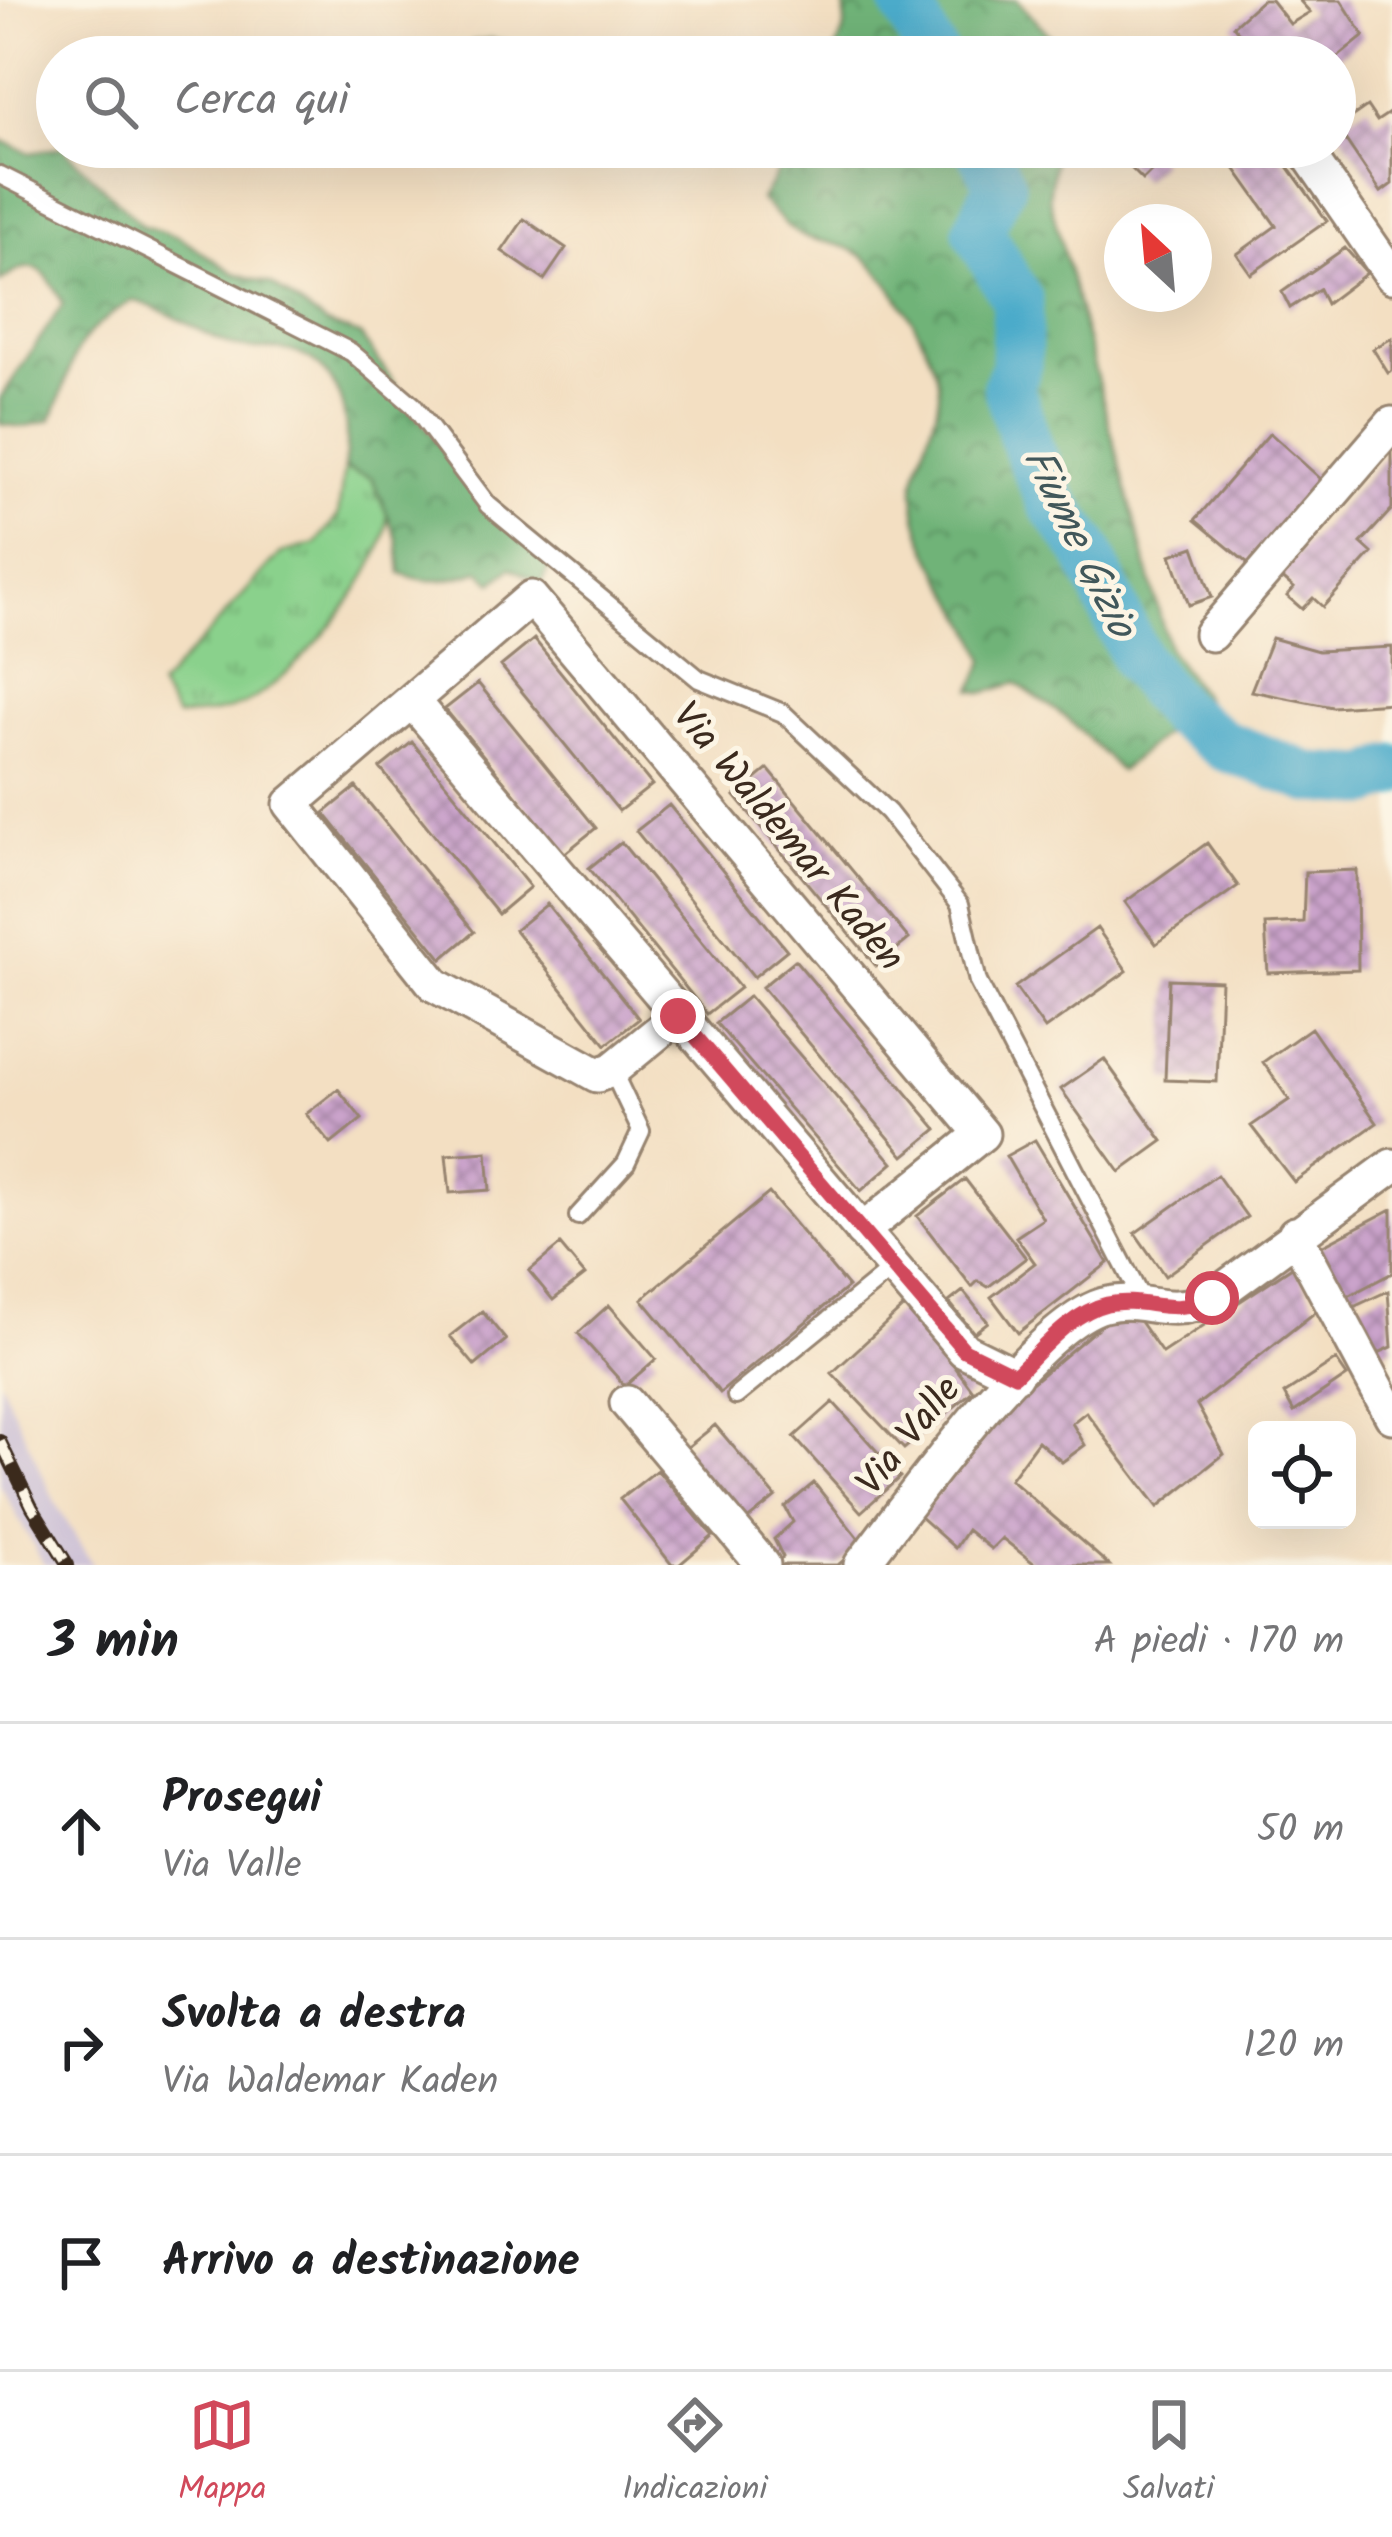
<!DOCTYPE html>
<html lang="it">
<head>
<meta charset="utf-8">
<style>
	:root { --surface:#fff; --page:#f2f2f2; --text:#202124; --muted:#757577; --line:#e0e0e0; --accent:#d1495b }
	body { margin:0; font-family:Kalam,sans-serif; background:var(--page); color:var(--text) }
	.controls { position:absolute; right:36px; bottom:36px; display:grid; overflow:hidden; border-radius:18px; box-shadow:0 12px 48px #0002 }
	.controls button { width:108px; height:108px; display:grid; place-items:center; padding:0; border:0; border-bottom:3px solid var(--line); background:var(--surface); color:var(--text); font:60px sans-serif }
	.compass { position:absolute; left:1104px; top:204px; width:108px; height:108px; border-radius:50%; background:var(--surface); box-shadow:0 12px 48px #0002; rotate:334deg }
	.stop { position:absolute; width:36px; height:36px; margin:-27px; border:9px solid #d1495b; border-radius:50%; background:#fff }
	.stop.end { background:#d1495b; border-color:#fff; box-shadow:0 3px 12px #0008 }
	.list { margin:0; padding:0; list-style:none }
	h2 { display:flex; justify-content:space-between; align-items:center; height:156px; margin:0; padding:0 48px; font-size:51px }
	h2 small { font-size:39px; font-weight:400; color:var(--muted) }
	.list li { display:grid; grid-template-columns:78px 1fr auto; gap:36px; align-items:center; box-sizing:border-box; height:216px; padding:0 48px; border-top:3px solid var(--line) }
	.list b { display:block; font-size:45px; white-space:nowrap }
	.list p { margin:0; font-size:39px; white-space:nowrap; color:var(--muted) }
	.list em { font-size:39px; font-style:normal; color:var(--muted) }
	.icon { flex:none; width:66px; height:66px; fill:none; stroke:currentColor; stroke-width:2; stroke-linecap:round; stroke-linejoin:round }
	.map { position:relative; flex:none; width:1392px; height:1565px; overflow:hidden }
	.search { position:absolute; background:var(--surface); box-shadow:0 12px 48px #0002; left:36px; right:36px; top:36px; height:132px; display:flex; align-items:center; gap:30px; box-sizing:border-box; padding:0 42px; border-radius:66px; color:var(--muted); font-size:45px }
	.sheet { height:804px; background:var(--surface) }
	nav { display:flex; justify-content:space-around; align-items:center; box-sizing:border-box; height:168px; border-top:3px solid var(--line); background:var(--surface); font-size:33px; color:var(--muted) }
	nav a { display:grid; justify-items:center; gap:6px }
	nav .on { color:var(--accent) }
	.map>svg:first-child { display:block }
</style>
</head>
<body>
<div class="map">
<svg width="1392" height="1565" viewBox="0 0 1392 1565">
	<defs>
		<pattern id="grass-tufts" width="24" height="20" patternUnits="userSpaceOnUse" patternTransform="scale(3)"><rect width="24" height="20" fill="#8ad18c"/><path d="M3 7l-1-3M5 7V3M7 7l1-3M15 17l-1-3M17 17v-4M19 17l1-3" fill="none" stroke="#72aa72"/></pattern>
		<pattern id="forest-crowns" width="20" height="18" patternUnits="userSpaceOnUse" patternTransform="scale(3)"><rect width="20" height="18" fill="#6fb378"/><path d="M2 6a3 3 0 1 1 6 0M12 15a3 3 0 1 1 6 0" fill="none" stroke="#5c9262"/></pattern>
		<pattern id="building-cross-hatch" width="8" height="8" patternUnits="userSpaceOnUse" patternTransform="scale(3)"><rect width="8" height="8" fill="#caa3cb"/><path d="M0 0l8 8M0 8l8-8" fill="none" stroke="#a585a4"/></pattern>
	</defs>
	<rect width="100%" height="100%" fill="#fcf5e5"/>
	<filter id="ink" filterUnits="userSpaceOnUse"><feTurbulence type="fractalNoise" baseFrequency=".00833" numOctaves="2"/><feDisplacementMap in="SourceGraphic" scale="24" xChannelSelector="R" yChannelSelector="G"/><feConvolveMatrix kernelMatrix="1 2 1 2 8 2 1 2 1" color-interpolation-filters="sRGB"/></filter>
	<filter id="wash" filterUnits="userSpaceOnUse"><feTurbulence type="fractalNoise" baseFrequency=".004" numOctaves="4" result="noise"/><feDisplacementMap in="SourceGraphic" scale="48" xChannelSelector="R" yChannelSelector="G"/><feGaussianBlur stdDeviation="2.7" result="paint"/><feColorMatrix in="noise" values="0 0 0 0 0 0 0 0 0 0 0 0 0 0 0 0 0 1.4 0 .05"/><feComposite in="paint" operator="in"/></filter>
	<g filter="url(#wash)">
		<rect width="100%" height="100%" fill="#f3dfc2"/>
		<path fill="#cbbfd5" d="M0,1380l56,124 37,61h-49l-44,-80z"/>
		<path fill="url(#grass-tufts)" stroke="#627e55" stroke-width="3" d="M344,469l28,9c6,11 14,22 15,34 6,54 -93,166 -139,190 -22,11 -48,13 -72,15l-17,-30 122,-134 35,-9 22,-28z"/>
		<path fill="url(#forest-crowns)" stroke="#556e4b" stroke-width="3" d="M845,0h172l53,57h-237l12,-30z
			M490,39l30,5 8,13h-76l20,-15z
			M0,140l30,13 32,-6 81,79 36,11 55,36 37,11 55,40 34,11 112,156 78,74 -8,18 -31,-15 -18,15 -13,-12c-29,9 -50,15 -79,2l-3,-32 -26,-63 -28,-9c7,-45 0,-103 -53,-118 -22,-5 -42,2 -65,-8 -32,-14 -58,-33 -94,-43 -70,46 -51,52 -81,120l-28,7 -23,-3v-25l63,-95c-18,-35 -27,-50 -63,-22z
			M792,147h264l-7,50 120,453 36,49 -85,72 -52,-52 -52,-36 -33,10 -11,-3 13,-30c-17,-57 -72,-107 -71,-170 1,-30 23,-64 25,-98 1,-33 -48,-115 -75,-135 -19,-14 -40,-14 -61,-21 -15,-6 -30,-25 -42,-36z"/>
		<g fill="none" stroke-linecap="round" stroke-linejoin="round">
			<path stroke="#4babca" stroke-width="51" d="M904,0l30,57
				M981,147l19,38 -22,46 40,70 -2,66 -8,19 19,60 25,56 35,48 50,111 41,51 47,34 86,32 58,3 23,-11"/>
		</g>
		<g id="blocks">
			<path fill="url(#building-cross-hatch)" d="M1262,0h9l19,24 20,-12 -11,-12h42l23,36 -26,21h-60l-9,-10 -11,9 -25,-30z
				M1367,106l10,15 15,-10v73l-11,8 -44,-65z
				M1136,147h11l14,15 -18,18 -20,-20z
				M1220,147h54l53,74 -76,53 -14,-20 39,-28z
				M524,219l42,29 -22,32 -42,-29z
				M1345,248l22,25 -41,31 -7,-15 -29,19 -8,-16z
				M1392,338v33l-4,2 -15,-24z
				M1270,433l52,47 -74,84 -53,-44z
				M1392,450v59l-31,34 11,10 -49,54 -10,-9 -11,11 -15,-13 7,-8 -15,-13z
				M1194,547l18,50 -23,8 -18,-50z
				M1272,638l46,13 74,-4v56l-60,4 -81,-16z
				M534,639l118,146 -33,26 -118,-145z
				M478,683l118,145 -32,26 -119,-145z
				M412,742l118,145 -32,27 -118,-146z
				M768,769l141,170 -33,27 -141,-170z
				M356,787l118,145 -32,27 -118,-146z
				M669,805l118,145 -33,27 -118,-146z
				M621,842l119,146 -33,26 -118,-146z
				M1207,843l31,43 -82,58 -31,-42z
				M1357,870l1,100 -90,3 -3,-49 38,-2 2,-50z
				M547,904l92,115 -33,26 -91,-115z
				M1097,928l30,43 -82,58 -30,-42z
				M795,960l142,169 -33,27 -142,-169z
				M1169,979l52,2 -4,101 -52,-2z
				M749,996l144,167 -32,28 -145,-168z
				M1311,1028l66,95 -83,59 -43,-56 38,-26 -26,-38z
				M1104,1059l59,82 -43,31 -59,-83z
				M338,1089l24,30 -31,25 -25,-30z
				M1035,1140l73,123 -90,70 -27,-36 44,-34 -19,-26 27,-18 -37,-63z
				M487,1152l3,38 -40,3 -4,-38z
				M1217,1175l30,42 -82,59 -30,-43z
				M965,1179l61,79 -38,29 -10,-6 -6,6 -55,-71z
				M769,1193l79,94 -128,106 -78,-94z
				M1392,1209v64l-53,28 -25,-51z
				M560,1245l25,30 -32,25 -24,-29z
				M1295,1265l23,45 -121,95 27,49 -66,53 -72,-95 -14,11 13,22 -23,17 -24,-21 -28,38 99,86h-73l-34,-27 -11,11 -24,-19 -12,18 -36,-32 90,-114 96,-80 33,-3 24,34z
				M963,1291l25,31 -14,11 -25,-31z
				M1388,1291l4,56 -23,10 -22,-47z
				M908,1303l65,88 -69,58 -72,-76z
				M609,1305l47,54 -31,27 -47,-53z
				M482,1311l24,29 -31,26 -25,-30z
				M1336,1360l11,16 -53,36 -10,-18z
				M833,1402l67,75 -39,35 -67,-75z
				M715,1425l61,72 -36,29 -61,-72z
				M657,1470l56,66 -34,29h-7l-52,-66z
				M814,1483l49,61 -25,21h-63l8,-8 -9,-18 19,-17 -8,-15z"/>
		</g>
	</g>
	<g filter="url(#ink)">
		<use href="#blocks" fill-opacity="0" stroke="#978470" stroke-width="3"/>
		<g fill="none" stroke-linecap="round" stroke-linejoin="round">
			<defs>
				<path id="lane" d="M0,175l351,177 62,53 75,100 211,174 84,34 105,99 72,92 18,78 167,324
					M578,1216l48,-53 15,-32 -29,-61
					M736,1396l157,-128"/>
				<path id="street" d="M1303,147l89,129
					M1211,634l181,-210
					M412,701l552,649 51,25
					M678,1016l-66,54 -15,5 -162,-90 -144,-181 240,-206 451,536 -120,97
					M1295,1234l97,182
					M627,1403l136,162
					M861,1565c46,-59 175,-242 243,-260 40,-11 60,15 108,-7l180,-132"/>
			</defs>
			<use href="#lane" stroke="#978470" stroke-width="22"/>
			<use href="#street" stroke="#978470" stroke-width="39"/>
			<use href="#lane" stroke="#fff" stroke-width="16"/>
			<use href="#street" stroke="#fff" stroke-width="33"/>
			<defs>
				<path id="rail" d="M0,1441l32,66 36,58"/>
			</defs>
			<use href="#rail" stroke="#3b2a1e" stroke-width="14"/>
			<use href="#rail" stroke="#fcf5e5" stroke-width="9" stroke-dasharray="27" stroke-linecap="butt"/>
		</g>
	</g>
	<g fill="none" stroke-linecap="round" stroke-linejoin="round" filter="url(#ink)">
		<path stroke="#d1495b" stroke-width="15" d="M678,1016l286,334 51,25c25,-24 57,-63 92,-71 40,-8 62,14 105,-6"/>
	</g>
	<g text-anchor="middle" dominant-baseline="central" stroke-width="10" stroke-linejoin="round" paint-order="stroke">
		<g font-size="39" fill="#3b2a1e" stroke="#fcf5e5">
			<text transform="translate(787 838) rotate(50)">Via Waldemar Kaden</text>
			<text transform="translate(910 1437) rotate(-51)">Via Valle</text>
		</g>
		<g font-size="42" font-style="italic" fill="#41575a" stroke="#fcf5e5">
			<text transform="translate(1078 543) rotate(64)">Fiume Gizio</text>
		</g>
	</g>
</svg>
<div class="controls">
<button><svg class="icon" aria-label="locate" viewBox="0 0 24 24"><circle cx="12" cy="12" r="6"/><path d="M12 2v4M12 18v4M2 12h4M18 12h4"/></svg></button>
</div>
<svg class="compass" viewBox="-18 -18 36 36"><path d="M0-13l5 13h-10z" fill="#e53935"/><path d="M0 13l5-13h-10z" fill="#757577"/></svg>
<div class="stop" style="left:1212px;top:1298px"></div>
<div class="stop end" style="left:678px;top:1016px"></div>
<div class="search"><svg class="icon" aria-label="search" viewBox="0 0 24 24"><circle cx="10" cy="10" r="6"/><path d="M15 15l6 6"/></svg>Cerca qui</div>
</div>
<section class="sheet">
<h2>3 min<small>A piedi · 170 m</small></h2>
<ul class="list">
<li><svg class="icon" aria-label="ahead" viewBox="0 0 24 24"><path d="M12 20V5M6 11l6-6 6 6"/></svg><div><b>Prosegui</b><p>Via Valle</p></div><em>50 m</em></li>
<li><svg class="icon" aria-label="right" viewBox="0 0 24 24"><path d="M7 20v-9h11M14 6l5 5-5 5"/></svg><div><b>Svolta a destra</b><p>Via Waldemar Kaden</p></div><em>120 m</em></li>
<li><svg class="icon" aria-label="arrive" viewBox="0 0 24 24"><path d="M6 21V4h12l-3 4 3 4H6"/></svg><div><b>Arrivo a destinazione</b></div></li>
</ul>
</section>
<nav>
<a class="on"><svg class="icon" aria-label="map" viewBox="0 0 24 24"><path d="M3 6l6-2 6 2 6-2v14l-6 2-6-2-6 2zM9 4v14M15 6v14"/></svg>Mappa</a>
<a><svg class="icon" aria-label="directions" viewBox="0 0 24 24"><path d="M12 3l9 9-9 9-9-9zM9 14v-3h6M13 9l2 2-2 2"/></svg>Indicazioni</a>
<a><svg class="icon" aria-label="saved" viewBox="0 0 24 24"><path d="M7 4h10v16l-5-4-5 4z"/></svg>Salvati</a>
</nav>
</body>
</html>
